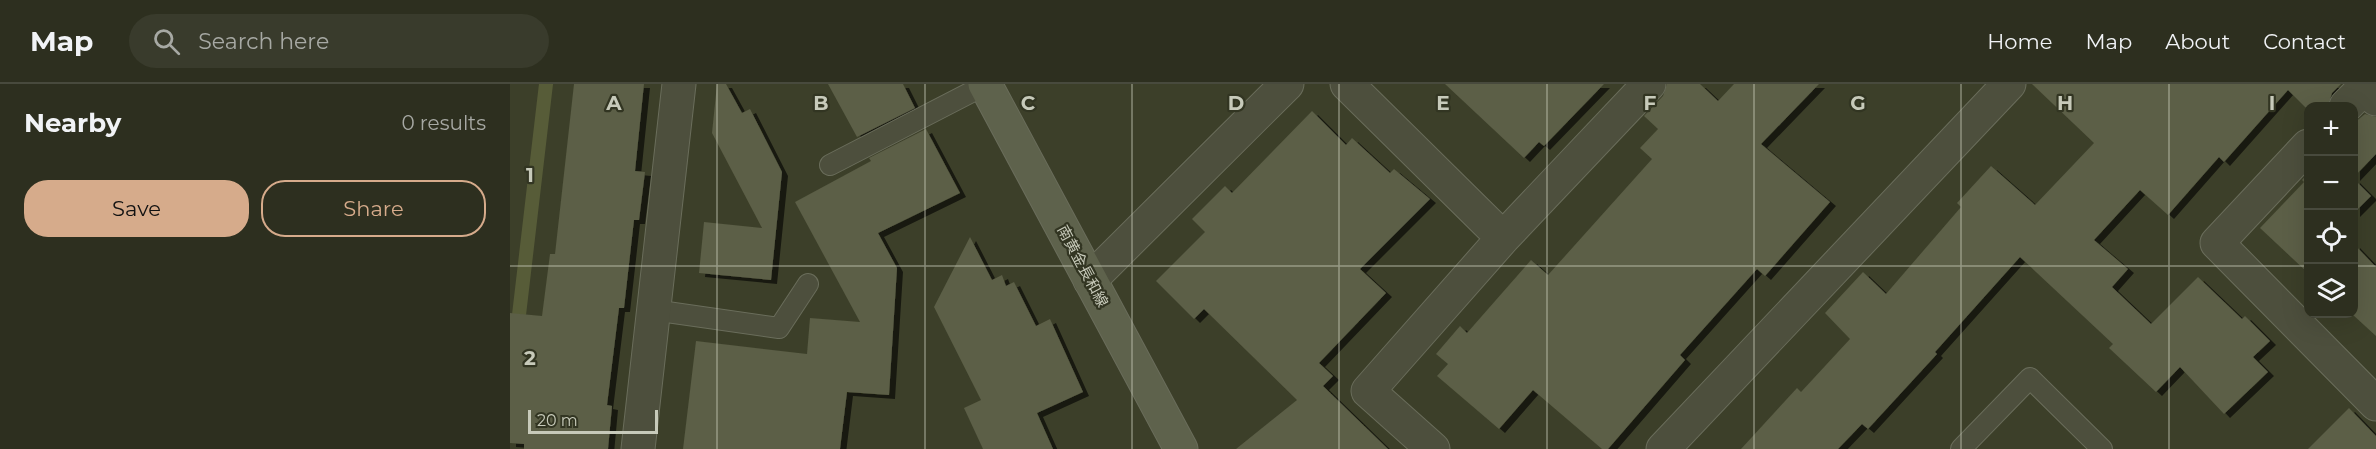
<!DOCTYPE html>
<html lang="en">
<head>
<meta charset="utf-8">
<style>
	:root { --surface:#2d2f1f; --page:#393b2c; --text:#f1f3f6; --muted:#a7a9a4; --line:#484a3d; --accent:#d6ab8b }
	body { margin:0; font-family:Montserrat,"Noto Sans JP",sans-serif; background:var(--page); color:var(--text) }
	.controls { position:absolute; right:18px; top:18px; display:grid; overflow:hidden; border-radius:12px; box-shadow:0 6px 24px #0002 }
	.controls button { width:54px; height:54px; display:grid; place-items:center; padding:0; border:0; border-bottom:2px solid var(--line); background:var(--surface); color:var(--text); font:30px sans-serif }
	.scale { position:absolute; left:18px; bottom:15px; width:130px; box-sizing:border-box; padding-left:6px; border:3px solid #c7caba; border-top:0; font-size:16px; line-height:21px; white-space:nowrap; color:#c7caba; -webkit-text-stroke:4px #323522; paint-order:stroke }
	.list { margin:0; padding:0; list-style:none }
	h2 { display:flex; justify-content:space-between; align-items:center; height:78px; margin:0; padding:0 24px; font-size:26px }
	h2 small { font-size:20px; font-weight:400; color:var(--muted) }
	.actions { display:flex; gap:12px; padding:18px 24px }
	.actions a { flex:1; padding:14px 0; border:2px solid var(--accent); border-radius:24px; text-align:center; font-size:21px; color:var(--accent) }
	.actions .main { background:var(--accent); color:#111 }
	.icon { flex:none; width:33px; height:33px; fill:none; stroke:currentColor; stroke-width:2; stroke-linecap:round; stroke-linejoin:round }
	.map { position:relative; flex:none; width:1866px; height:365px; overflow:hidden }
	header { display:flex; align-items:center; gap:36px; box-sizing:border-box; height:84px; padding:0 30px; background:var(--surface); border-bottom:2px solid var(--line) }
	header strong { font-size:28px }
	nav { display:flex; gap:33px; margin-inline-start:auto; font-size:21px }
	.search { width:420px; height:54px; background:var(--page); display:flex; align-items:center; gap:15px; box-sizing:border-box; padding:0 21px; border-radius:33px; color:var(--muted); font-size:22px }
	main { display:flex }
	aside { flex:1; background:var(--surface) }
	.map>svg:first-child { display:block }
</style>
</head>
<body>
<header>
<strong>Map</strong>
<div class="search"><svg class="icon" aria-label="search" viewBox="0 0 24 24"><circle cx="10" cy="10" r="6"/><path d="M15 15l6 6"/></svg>Search here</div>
<nav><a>Home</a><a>Map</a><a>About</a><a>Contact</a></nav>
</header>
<main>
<aside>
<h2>Nearby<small>0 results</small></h2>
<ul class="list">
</ul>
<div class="actions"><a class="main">Save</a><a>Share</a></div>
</aside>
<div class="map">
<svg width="1866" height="365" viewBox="0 0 1866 365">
	<defs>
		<filter id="shadow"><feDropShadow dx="6" dy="4" stdDeviation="0" flood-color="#0009"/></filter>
	</defs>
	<rect width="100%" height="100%" fill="#3c3f29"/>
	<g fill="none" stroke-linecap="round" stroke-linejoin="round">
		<path stroke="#575c38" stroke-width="14" d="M7,248l29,-248"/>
	</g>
	<path fill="#5b5e46" filter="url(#shadow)" d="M64,0h70l-9,87 10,1 -6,48h-5l-10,88h-5l-12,97 5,1 -4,43h-84v-5l-14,-1v-130l32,3 8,-62h5z
		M207,0h9l16,29 8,-4 32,63 -11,108 -72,-7 5,-51 58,6 -50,-95z
		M318,0h75l12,24 -58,29z
		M935,0h159l-60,62 -5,-4 -15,16z
		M1157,0h33l18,17 16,-17h85l-58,60 69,58 -65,74 -8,-7 -77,86 5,5 -77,89h-6l-69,-59 -34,39 -62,-53 11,-12 -12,-10 24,-28 7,7 64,-73 17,15 104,-116 -12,-11 18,-19 -14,-13 19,-20z
		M1522,0h309l-9,9 -4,13h-20v4l-20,-20 -64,72 -5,-5 -51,58 -28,-25 -46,50 34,29 -16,18 39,37 47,-47 44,42 3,-3 25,25 -17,16 15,15 -44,42 -44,-47 -24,25 -47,-44 4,-4 -93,-87 -85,95 2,2 -69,75 -6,-5 -24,25h-97l56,-61 4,4 49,-53 -25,-26 38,-41 23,22 75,-87 -4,-4 34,-37 44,39 59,-62z
		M802,27l34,34 6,-7 38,35 4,-4 36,30 -70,70 26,24 -67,70 14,13 -10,10 65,63h-152l61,-49 -93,-91 -10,10 -38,-38 49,-49 -13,-13 33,-33 7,7z
		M1855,30l11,3v37l-22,23v-54z
		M416,45l34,64 -82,40 19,35 -8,127 -42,-3 -7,57h-157l13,-108 111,13 3,-36 50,4 -65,-120 76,-41 -2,-3z
		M1798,89v100l-48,-45 44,-46 -2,-2z
		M1844,95l17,17 -17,17z
		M460,153l22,43 10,-5 4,11 8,-4 22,44 14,-7 33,73 -46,21 16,36h-70l-19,-41 17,-8 -47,-93z
		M1844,160l22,23v69l-24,-22z
		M1839,324l27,28v13h-68z"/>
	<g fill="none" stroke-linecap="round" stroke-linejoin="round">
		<defs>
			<path id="service" d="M320,81l155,-80
				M143,226l126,18 29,-44
				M1451,365l69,-71 72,71"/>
			<path id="minor" d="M837,0l156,154 -135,153 65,58
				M1836,22l18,-18 12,11
				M1798,62l-91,97 159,161
				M993,154l146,-154
				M580,196l197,-196
				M128,365l41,-365
				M1153,365l346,-365"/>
			<path id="secondary" d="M475,0l196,365"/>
		</defs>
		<use href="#service" stroke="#6a6d5b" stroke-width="22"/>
		<use href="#minor" stroke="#6a6d5b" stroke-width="35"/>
		<use href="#secondary" stroke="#6a6d5b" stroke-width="35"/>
		<use href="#service" stroke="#4d4f3d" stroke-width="20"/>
		<use href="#minor" stroke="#4d4f3d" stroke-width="33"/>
		<use href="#secondary" stroke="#5e624c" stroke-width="33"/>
	</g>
	<path fill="none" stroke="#c7caba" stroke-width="1.5" stroke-opacity="0.55" d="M207,0v365M415,0v365M622,0v365M829,0v365M1037,0v365M1244,0v365M1451,0v365M1659,0v365M0,182h1798M1844,182h22"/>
	<g text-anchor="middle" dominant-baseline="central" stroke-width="4.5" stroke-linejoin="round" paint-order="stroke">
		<g font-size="15" fill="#c7caba" stroke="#323522">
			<text transform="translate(573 182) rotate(62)">南黄金長和線</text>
		</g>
	</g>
	<g font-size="20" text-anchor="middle" font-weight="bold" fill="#c7caba" stroke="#323522" stroke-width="4.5" stroke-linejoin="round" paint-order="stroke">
		<text x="104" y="26">A</text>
		<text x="311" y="26">B</text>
		<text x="518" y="26">C</text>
		<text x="726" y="26">D</text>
		<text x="933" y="26">E</text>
		<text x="1140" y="26">F</text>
		<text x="1348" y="26">G</text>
		<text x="1555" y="26">H</text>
		<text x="1762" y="26">I</text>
		<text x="20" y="98">1</text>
		<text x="20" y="281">2</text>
	</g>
</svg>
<div class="controls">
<button>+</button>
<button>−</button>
<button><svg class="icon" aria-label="locate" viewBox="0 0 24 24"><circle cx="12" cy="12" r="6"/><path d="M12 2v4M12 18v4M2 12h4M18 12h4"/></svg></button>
<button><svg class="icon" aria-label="layers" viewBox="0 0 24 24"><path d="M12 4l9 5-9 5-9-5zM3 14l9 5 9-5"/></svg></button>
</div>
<div class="scale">20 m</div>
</div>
</main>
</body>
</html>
